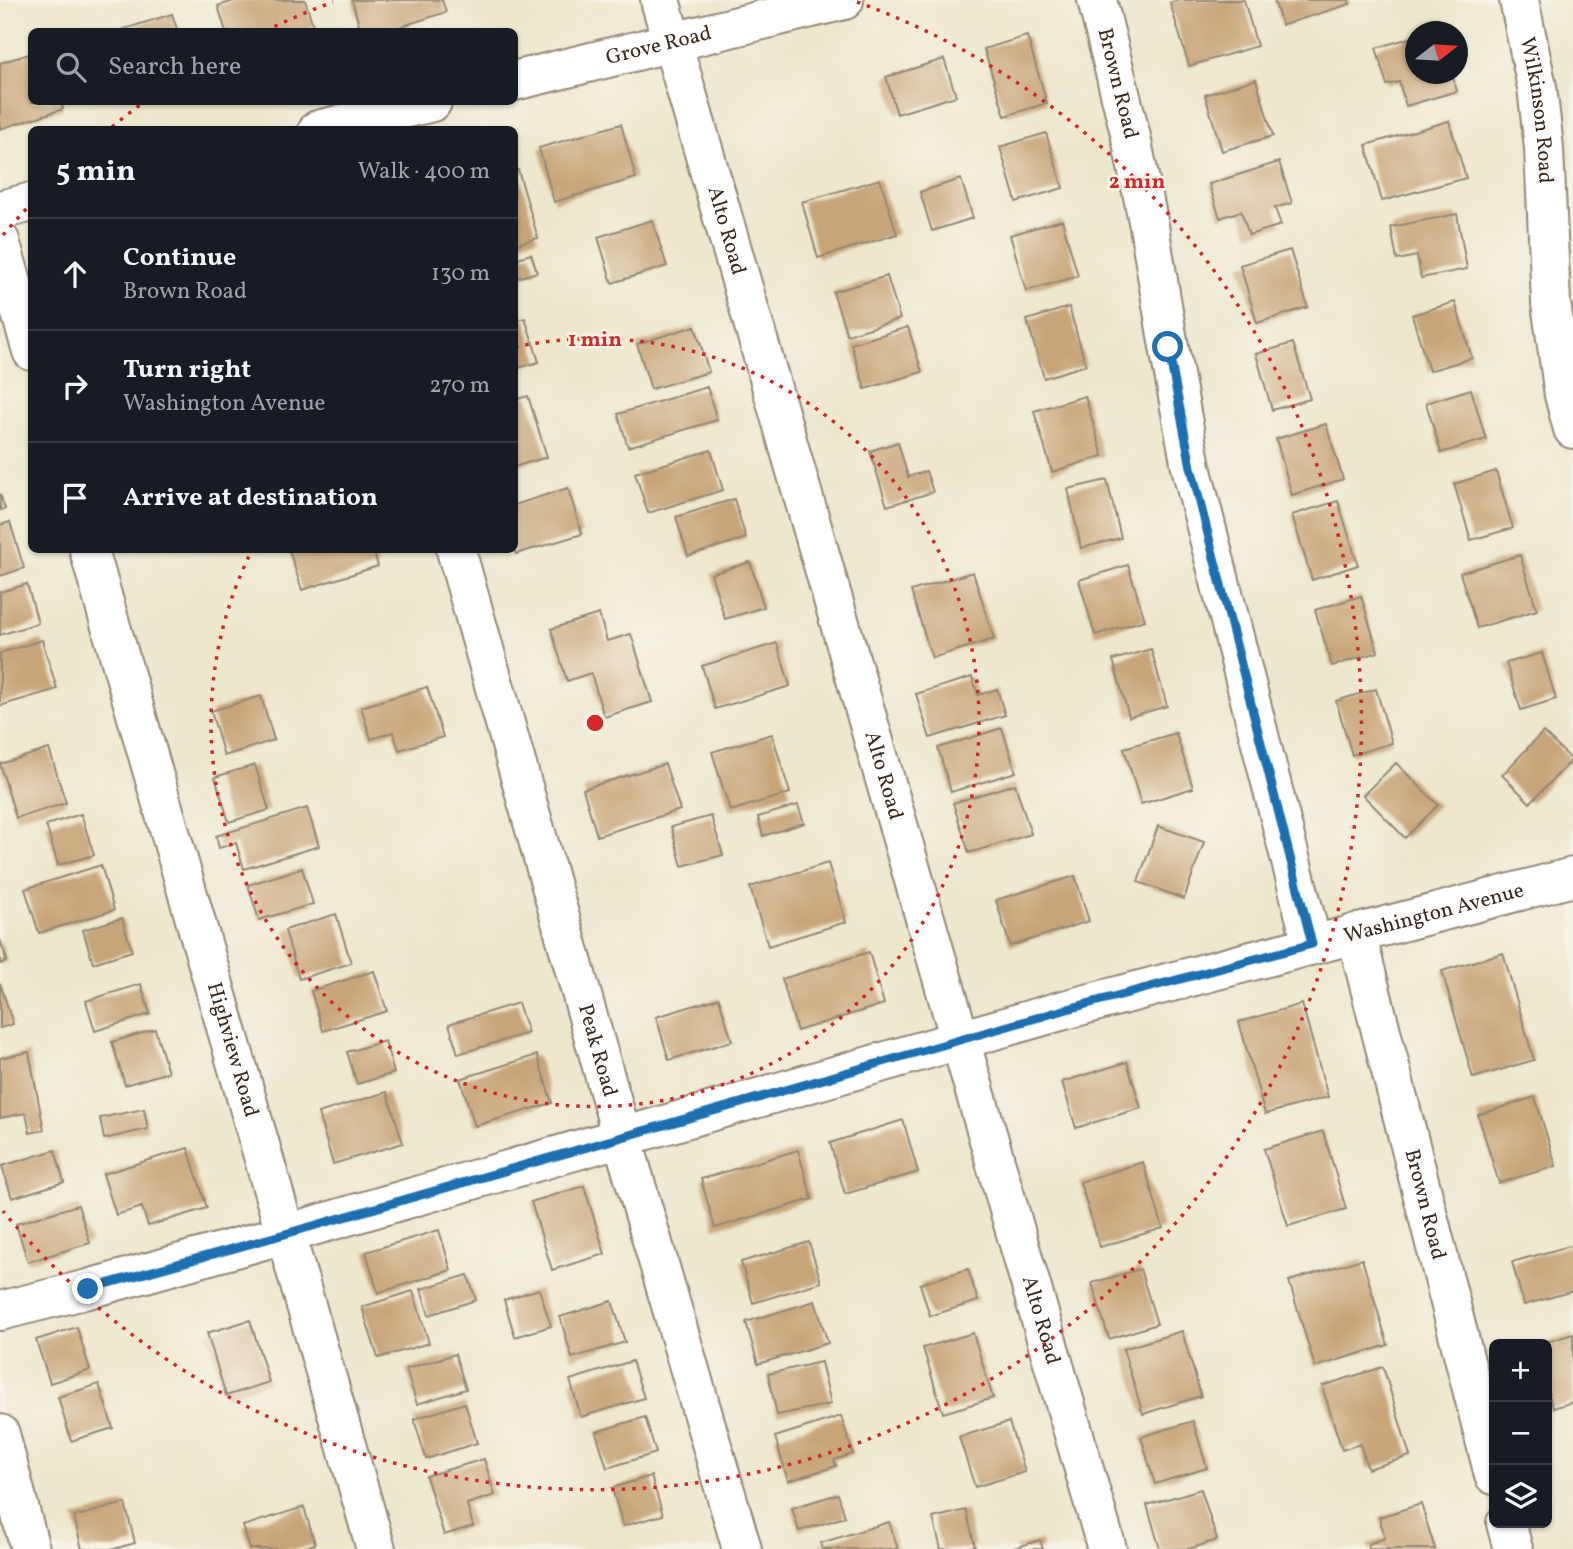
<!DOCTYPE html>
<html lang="en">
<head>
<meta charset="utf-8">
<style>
	:root { --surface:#171b24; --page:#242831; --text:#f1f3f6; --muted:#9ea1a6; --line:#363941 }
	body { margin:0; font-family:Vollkorn,serif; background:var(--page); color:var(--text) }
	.controls { position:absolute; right:21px; bottom:21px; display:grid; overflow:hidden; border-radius:10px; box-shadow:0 2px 5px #0004 }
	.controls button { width:63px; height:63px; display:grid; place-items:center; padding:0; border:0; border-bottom:2px solid var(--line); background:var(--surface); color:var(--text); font:35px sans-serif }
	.compass { position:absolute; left:1405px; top:21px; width:63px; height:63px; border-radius:50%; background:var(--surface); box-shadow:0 2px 5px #0004; rotate:73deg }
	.stop { position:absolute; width:21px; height:21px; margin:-16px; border:5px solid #1f6fb2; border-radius:50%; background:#fff }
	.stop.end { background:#1f6fb2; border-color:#fff; box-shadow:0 2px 7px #0008 }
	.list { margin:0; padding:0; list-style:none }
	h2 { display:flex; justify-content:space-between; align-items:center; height:91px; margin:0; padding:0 28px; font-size:30px }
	h2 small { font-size:23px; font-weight:400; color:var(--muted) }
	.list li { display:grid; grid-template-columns:46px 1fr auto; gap:21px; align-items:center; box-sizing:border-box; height:112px; padding:0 28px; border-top:2px solid var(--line) }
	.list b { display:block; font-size:26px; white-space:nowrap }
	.list p { margin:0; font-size:23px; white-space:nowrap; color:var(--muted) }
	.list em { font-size:23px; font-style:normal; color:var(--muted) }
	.icon { flex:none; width:38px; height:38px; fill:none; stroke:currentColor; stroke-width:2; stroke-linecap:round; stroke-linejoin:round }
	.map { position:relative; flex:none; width:1573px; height:1549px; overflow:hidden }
	.search { position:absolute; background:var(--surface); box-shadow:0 2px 5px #0004; left:28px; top:28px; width:490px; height:77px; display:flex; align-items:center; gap:18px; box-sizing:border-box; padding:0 24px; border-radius:10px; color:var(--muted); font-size:26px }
	.panel { position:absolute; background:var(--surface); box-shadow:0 2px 5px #0004; left:28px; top:126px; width:490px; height:427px; border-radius:10px }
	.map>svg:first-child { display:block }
</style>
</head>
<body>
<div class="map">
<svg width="1573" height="1549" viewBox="0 0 1573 1549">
	<rect width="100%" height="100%" fill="#f7f3e8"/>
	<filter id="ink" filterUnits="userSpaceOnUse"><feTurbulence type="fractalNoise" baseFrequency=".0143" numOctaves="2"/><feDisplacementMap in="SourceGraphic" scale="14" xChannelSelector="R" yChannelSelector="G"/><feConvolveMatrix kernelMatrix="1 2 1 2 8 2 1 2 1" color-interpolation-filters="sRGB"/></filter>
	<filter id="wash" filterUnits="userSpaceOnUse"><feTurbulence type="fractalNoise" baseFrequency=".00686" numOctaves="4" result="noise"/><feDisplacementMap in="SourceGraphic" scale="28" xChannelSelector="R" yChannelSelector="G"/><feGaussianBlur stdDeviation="1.57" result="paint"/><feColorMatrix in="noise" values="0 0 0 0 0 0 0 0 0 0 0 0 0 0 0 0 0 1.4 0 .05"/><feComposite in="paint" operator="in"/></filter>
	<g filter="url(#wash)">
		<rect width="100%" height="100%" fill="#ede7cd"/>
		<g id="blocks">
			<path fill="#c8a578" d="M237,0h68l10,32h-89l-8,-26z
				M352,0h90l4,12 -62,20h-23z
				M1179,0h65l13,46 -68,20 -19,-63z
				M1274,0h75l1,4 -68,21z
				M172,14l6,18h-60v-1z
				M1027,36l20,67 -42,13 -21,-67z
				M1416,36v38h36l5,17 -51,15 -7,-24 -12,3 -11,-37z
				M32,53v49h29l2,7 -63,20v-66z
				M944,59l12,37 -59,18 -11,-37z
				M1256,79l17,57 -51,15 -17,-56z
				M1449,121l17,57 -84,23 -16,-56z
				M621,124l15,54 -82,24 -15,-54z
				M1046,133l17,55 -47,14 -16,-55z
				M1279,162l13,41 -17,5 6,17 -32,10 -8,-24 -21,7 -11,-34z
				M518,170l20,68 -24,7v-74z
				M880,179l17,55 -79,24 -16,-56z
				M961,179l12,39 -41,13 -12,-39z
				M1457,214l10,55 -46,9 -4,-22 -20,4 -6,-33z
				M652,220l15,46 -55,17 -14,-46z
				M1062,220l16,56 -52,15 -16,-56z
				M1290,250l18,57 -51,16 -17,-58z
				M531,254l6,18 -23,7v-20z
				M887,276l13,43 -53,16 -14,-43z
				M1455,302l17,56 -43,13 -17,-56z
				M1069,307l17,58 -42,13 -17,-58z
				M525,318l14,44 -25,7v-48z
				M695,326l14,46 -58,17 -14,-45z
				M908,327l14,45 -57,17 -14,-45z
				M1293,343l17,56 -38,11 -16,-56z
				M707,387l10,33 -89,27 -10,-33z
				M1471,389l15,50 -45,14 -15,-50z
				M528,396l19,61 -33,10v-67z
				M1085,396l18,60 -51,16 -18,-61z
				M1326,424l17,55 -51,16 -16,-56z
				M898,442l10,35 18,-6 7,21 -46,14 -17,-55z
				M711,450l12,40 -75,23 -13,-40z
				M1496,471l17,57 -42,12 -17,-56z
				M1107,480l14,58 -40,10 -13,-59z
				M568,488l14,46 -66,20 -2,-6v-43z
				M0,494l5,15 -5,1z
				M734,499l12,39 -58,18 -12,-39z
				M1338,501l20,64 -46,15 -20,-65z
				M10,522l14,46 -24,8v-51z
				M289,550h84l5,16 -76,24z
				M1520,555l17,55 -60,18 -17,-55z
				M750,562l14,45 -39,12 -14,-45z
				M1128,565l17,55 -50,15 -16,-55z
				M973,572l21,67 -62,19 -21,-67z
				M27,584l11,39 -38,12v-43z
				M1361,596l17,56 -46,14 -17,-56z
				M599,614l8,27 24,-7 21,68 -48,15 -13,-44 -24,8 -16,-52z
				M42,640l15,49 -57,17v-53z
				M777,643l13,43 -75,23 -13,-43z
				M1151,649l16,57 -38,11 -16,-57z
				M1542,653l14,46 -35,11 -15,-47z
				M972,677l6,18 19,-6 8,26 -75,23 -14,-44z
				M427,687l16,50 -44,13 -6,-18 -22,7 -10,-32z
				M1376,689l16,54 -40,12 -16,-54z
				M261,696l13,44 -50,16 -13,-45z
				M1002,728l14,44 -65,20 -13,-44z
				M1543,732l29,28 -42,43 -28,-28z
				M1176,733l17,55 -52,16 -17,-56z
				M772,734l18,59 -60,18 -18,-59z
				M49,749l17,54 -50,15 -16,-54z
				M1396,763l42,42 -33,33 -42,-43z
				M665,764l15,46 -83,26 -14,-47z
				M255,765l14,45 -40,12 -14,-45z
				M1015,784l16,50 -62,19 -16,-50z
				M798,805l6,18 -41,13 -5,-19z
				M307,808l12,38 -75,23 -8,-26 -17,5 -3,-12z
				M81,814l13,41 -36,10 -12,-40z
				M711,816l12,39 -41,11 -11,-39z
				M1158,826l46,16 -20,57 -46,-17z
				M828,863l18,59 -78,24 -18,-59z
				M101,865l13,45 -75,23 -14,-44z
				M302,868l11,36 -54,16 -11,-35z
				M1075,876l14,45 -79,25 -14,-46z
				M336,914l15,49 -52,16 -14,-49z
				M122,918l10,33 -39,12 -10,-33z
				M0,939l7,22 -7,3z
				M869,952l15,52 -87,27 -15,-52z
				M1503,953l31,107 -61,18 -31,-107z
				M374,971l13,40 -64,20 -12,-40z
				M0,983l13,41 -13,4z
				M141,984l9,30 -55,17 -9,-30z
				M719,998l13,43 -63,19 -13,-43z
				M518,1003l10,30 -70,21 -9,-30z
				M1302,1004l26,93 -63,17 -26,-92z
				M155,1029l13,43 -43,13 -13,-43z
				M385,1041l9,32 -37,11 -10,-32z
				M29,1052l15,78 -14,3 -4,-20 -26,5v-60z
				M537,1055l15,48 -77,23 -15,-47z
				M1127,1062l14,46 -65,20 -14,-46z
				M387,1092l16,51 -70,21 -15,-51z
				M1535,1097l21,69 -57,17 -21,-68z
				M144,1109l4,20 -44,10 -4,-21z
				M903,1120l15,52 -73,22 -15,-51z
				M1323,1131l23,78 -58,17 -24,-77z
				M188,1148l19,60 -59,18 -6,-19 -26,8 -13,-41z
				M55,1150l9,32 -52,16 -10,-32z
				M798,1150l14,49 -97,29 -14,-49z
				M1143,1162l20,66 -63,19 -20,-65z
				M584,1186l21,68 -53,16 -21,-68z
				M78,1205l12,38 -62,19 -12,-38z
				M439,1230l12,40 -73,23 -12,-41z
				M809,1242l12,40 -68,21 -12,-41z
				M1573,1245v46l-49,14 -12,-43z
				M1362,1259l26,86 -73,22 -26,-86z
				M968,1269l10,32 -48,15 -10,-32z
				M1140,1269l17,55 -48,15 -17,-56z
				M468,1275l8,25 -47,15 -8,-26z
				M539,1289l12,37 -36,11 -11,-37z
				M413,1291l16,52 -51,15 -16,-51z
				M612,1301l13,41 -53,16 -12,-41z
				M815,1301l13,42 -70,21 -12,-42z
				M250,1320l19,62 -43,14 -19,-63z
				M77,1327l13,43 -40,13 -14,-43z
				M1182,1331l19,65 -58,18 -20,-65z
				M973,1333l20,65 -50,15 -20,-65z
				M1573,1334v68l-20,6 -6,-20v-44h-7z
				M455,1354l11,35 -49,15 -11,-35z
				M632,1361l12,37 -63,19 -11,-37z
				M821,1362l10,42 -54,11 -9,-41z
				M1383,1367l27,89 -42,13 -8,-25 -18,6 -20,-64z
				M99,1384l14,44 -42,13 -13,-44z
				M465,1403l12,40 -51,16 -12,-40z
				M841,1416l12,38 -19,6 2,6 -48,15 -13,-44z
				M645,1417l11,36 -49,15 -11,-36z
				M1193,1421l14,47 -52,16 -14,-47z
				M1009,1422l16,50 -50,15 -16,-50z
				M484,1459l11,36 -28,9 6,22 -29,9 -18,-59z
				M651,1476l12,39 -40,11 -11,-38z
				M1201,1489l16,51 -28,9h-29l-13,-44z
				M838,1494l7,23 -46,14 -7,-23z
				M125,1503l10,40 -21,6h-32l-8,-32z
				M1421,1504l14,45h-66l-1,-5 17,-6 -6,-21z
				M304,1507l11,37 -17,5h-48l-7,-23z
				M966,1510l9,36 -11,3h-23l-8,-31z
				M889,1522l9,27h-75l-2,-6z
				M1040,1540l3,9h-29v-1z"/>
		</g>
	</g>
	<g filter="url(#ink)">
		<use href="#blocks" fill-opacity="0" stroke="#948876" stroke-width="2"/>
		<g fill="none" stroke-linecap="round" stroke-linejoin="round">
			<defs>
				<g id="minor">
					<path id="s1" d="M660,0l447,1549"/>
					<path id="s2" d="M1097,0l34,137 18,89 20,121 22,120 121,477"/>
					<path id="s3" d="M1519,0l18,87 7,61 7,155 13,92 9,34"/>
					<path id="s4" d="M514,81l330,-81"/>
					<path d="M318,130l114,-28"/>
					<path d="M0,210l32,-8"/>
					<path d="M0,241l32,110"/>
					<path id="s5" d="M89,550l287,999"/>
					<path id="s6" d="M456,550l166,587 120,412"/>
					<path id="s7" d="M1356,933l138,542"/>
					<path id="s8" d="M0,1311l88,-22 197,-55 779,-224 509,-133"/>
					<path d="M0,1434l30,115"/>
					<path d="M1506,1523l7,26"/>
				</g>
			</defs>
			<use href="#minor" stroke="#948876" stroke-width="42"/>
			<use href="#minor" stroke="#fff" stroke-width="38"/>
		</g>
	</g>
	<g fill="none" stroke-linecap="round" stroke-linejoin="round" filter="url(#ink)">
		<path stroke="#1f6fb2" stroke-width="9" d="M88,1289l197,-55 779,-224 248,-66 -121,-477 -23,-120"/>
	</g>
	<g fill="none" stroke="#d62828" stroke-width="3.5" stroke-dasharray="3.5 7">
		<path d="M515 347A384 384 0 1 1 251 552"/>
		<path d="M3 235A767 767 0 0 1 30 205M112 127A767 767 0 0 1 144 102M265 31A767 767 0 0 1 333 2M857 2A767 767 0 1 1 3 1211"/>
	</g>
	<g text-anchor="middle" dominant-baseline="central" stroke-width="5" stroke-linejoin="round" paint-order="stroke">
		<g font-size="21" fill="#3b2a1e" stroke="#f7f3e8">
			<text stroke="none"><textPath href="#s4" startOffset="149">Grove Road</textPath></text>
			<text stroke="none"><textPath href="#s2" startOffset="86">Brown Road</textPath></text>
			<text stroke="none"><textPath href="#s3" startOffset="112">Wilkinson Road</textPath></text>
			<text stroke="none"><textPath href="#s1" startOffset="240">Alto Road</textPath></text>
			<text stroke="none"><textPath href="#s1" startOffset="807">Alto Road</textPath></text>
			<text stroke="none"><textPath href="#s8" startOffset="1488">Washington Avenue</textPath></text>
			<text stroke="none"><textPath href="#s5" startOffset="520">Highview Road</textPath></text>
			<text stroke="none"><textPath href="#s6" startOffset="520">Peak Road</textPath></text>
			<text stroke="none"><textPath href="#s7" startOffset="280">Brown Road</textPath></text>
			<text stroke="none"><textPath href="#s1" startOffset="1374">Alto Road</textPath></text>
		</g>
	</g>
	<circle cx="595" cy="723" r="10" fill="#d62828" stroke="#f7f3e8" stroke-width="3.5"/>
	<g font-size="21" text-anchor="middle" font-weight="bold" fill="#d62828" stroke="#f7f3e8" stroke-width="5" stroke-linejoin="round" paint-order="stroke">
		<text x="1137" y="188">2 min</text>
		<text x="595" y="346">1 min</text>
	</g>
</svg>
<div class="controls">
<button>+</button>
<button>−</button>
<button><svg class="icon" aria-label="layers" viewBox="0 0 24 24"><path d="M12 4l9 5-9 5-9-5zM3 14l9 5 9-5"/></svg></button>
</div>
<svg class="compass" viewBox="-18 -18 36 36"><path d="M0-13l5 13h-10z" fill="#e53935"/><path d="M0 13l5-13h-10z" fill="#9ea1a6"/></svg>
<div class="stop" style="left:1168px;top:347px"></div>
<div class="stop end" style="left:88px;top:1289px"></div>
<div class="search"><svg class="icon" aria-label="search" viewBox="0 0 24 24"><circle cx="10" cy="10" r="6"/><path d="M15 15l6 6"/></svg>Search here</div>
<section class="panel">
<h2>5 min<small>Walk · 400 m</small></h2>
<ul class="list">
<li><svg class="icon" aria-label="ahead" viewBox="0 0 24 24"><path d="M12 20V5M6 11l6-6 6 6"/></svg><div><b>Continue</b><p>Brown Road</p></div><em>130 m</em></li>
<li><svg class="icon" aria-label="right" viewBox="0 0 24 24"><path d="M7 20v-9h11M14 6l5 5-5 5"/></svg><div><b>Turn right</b><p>Washington Avenue</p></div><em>270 m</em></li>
<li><svg class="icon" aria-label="arrive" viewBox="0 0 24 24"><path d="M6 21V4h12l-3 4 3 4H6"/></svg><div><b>Arrive at destination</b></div></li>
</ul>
</section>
</div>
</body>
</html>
